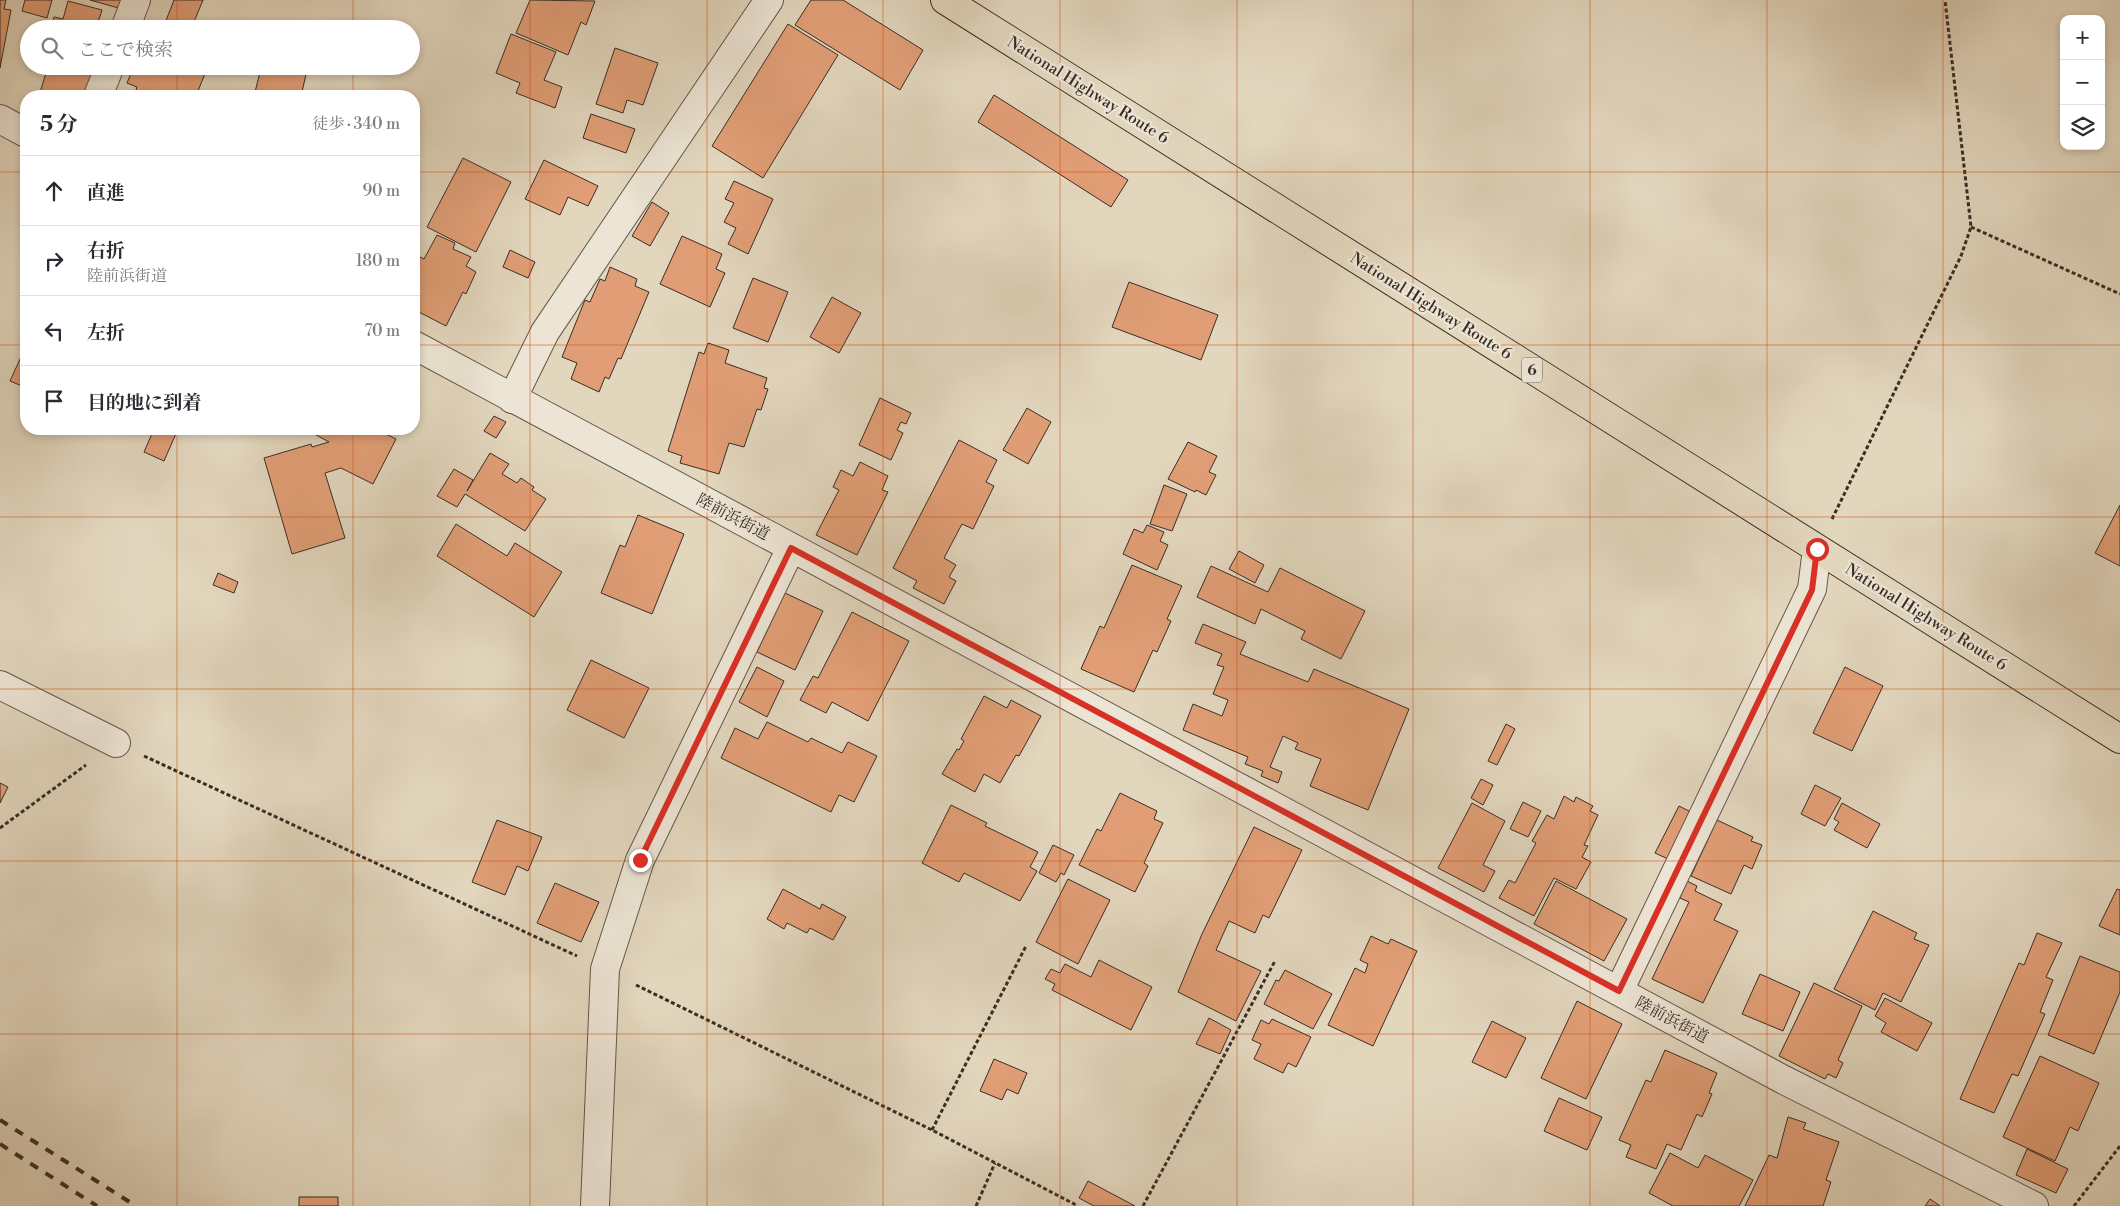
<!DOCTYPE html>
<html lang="ja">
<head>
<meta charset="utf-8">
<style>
	:root { --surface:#fff; --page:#f2f2f3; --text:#2b2b33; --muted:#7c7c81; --line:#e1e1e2 }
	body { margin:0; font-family:"Libre Bodoni","Noto Serif JP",serif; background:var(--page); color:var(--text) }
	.controls { position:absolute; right:15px; top:15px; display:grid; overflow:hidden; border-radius:10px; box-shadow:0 2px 8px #0003 }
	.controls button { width:45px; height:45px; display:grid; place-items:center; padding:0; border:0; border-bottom:1px solid var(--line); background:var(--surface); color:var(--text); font:25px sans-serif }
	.stop { position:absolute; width:15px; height:15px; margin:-11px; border:4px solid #d93025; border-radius:50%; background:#fff }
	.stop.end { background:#d93025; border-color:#fff; box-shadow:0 1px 5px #0008 }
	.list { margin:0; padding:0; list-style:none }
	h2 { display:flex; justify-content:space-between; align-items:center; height:65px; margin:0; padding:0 20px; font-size:21px }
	h2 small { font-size:16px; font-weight:400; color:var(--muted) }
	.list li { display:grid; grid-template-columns:32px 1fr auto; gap:15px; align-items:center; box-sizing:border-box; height:70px; padding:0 20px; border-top:1px solid var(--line) }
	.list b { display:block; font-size:19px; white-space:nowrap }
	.list p { margin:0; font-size:16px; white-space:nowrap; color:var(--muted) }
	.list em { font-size:16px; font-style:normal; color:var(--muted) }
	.icon { flex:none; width:28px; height:28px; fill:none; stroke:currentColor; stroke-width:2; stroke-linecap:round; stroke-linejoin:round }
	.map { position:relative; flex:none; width:2120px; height:1206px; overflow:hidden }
	.search { position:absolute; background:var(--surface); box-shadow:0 2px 8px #0003; left:20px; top:20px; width:400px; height:55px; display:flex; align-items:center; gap:12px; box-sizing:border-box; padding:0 18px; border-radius:28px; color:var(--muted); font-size:19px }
	.panel { position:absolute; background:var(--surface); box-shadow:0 2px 8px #0003; left:20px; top:90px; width:400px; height:345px; border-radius:20px }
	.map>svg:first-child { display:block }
</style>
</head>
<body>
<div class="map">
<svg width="2120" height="1206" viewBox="0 0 2120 1206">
	<rect width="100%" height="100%" fill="#e2d6bd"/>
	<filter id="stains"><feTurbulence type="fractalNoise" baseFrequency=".004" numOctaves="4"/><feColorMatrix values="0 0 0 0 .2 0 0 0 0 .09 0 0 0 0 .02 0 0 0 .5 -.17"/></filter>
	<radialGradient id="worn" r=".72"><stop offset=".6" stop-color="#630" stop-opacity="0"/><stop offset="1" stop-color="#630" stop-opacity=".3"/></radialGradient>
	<path fill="#e19e76" stroke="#392d26" d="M0,0h6l-2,9 7,1 -11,58z
		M25,0h27l-5,18 -25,-7z
		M90,0h35l-3,9z
		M174,0h29l-12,29h-14l-12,-6z
		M530,0l65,1 -9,24 -5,-3 -13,33 -52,-22z
		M811,0h32l80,50 -23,40 -105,-65z
		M68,1l34,9 -6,19h-45l3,-12 9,2z
		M788,24l50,31 -75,123 -51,-32z
		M511,34l45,18 -12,28 18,7 -7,21 -39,-15 4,-10 -24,-10z
		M615,48l43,15 -15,42 -16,-5 -4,13 -27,-9z
		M48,66h50l-7,26 -6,-2 -2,6h-44z
		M134,66h74l-12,30h-62l3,-9 -10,-4z
		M267,66h41l-7,30h-47l7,-28 5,1z
		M994,95l134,85 -17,27 -133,-85z
		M591,114l44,15 -9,24 -43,-15z
		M463,158l48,24 -35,70 -49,-25z
		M544,160l54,26 -10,20 -20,-9 -8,18 -35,-16z
		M734,181l39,18 -25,55 -20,-10 8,-16 -12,-6 10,-19 -9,-4z
		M652,202l17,11 -19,33 -18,-10z
		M437,235l18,8 -2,6 18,8 -5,9 10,6 -10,22 -3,-2 -17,34 -29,-15 3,-6 -6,-3v-32l6,-13 4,2z
		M682,236l40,18 -6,15 9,4 -15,34 -50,-23z
		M510,250l25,12 -7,16 -25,-11z
		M610,267l27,12 -2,7 14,6 -28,67 -3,-1 -9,21 -4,-2 -6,15 -28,-13 6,-16 -15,-6 23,-57 5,2 10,-23 5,2z
		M753,278l35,14 -20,50 -35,-14z
		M1129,282l89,33 -17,45 -89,-33z
		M832,297l29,16 -22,40 -29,-16z
		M708,343l21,7 -4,13 42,15 -3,10 4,1 -7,21 -4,-1 -13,38 -15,-4 -10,31 -39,-11 2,-7 -14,-5 31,-99 5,2z
		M26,346v32l-4,8 -12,-5z
		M880,398l31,15 -5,11 -5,-2 -4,8 6,3 -12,27 -32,-15z
		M1027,408l24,14 -23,42 -25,-14z
		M494,416l12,6 -10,16 -12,-7z
		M154,429h24l-14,32 -20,-9z
		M305,429h79l-2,3 14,7 -23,45 -32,-16 -16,5 20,65 -53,16 -28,-96 47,-14 1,3 17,-5z
		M959,440l38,20 -11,22 8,4 -21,43 -11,-5 -18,34 12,7 -7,12 7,4 -12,23 -31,-16 4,-7 -24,-13z
		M1188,442l29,14 -8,16 7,3 -10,20 -10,-5 -1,2 -27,-13z
		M490,453l19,11 -7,10 15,9 4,-5 13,9 -2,3 14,9 -21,32 -60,-37 -8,13 -20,-11 17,-27 19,11 -6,11z
		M860,462l28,14 -6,14 6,2 -31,63 -41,-20 23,-45 -6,-3 8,-17 12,6z
		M1164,485l23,9 -15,37 -22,-7z
		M2120,505v61l-25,-13z
		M638,515l46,19 -32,80 -51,-21 19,-48 5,2z
		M456,524l51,32 8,-13 47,29 -28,45 -97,-61z
		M1147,525l17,7 -4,9 8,4 -11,25 -34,-16 11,-25 9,4z
		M1239,551l25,14 -9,18 -26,-14z
		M1132,565l50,21 -15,33 4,2 -14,31 -4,-2 -19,42 -53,-23 19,-43 4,2z
		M1211,566l57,26 12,-24 85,43 -24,48 -40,-20 4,-8 -44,-22 -6,15 -58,-27z
		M218,573l20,9 -4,11 -21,-8z
		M785,593l38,18 -28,59 -38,-18z
		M852,612l57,29 -41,80 -36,-19 -6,11 -26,-13 13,-24 5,2z
		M1203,624l43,18 -6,12 68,28 6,-13 95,40 -41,101 -58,-24 11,-27 -26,-10 3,-6 -15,-7 -13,31 12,5 -4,11 -17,-7 2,-5 -18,-7 3,-7 -65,-27 10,-26 29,12 6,-16 -15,-6 11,-27 -7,-2 5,-11 -27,-11z
		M591,660l58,28 -25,50 -57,-28z
		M757,667l27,14 -17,36 -28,-15z
		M1845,667l38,19 -31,65 -39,-18z
		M984,696l23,12 4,-8 30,16 -22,40 -3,-1 -16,28 -16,-9 -9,18 -33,-18 15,-25 2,1 5,-9 -3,-2z
		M767,722l41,20 3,-4 31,15 6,-11 29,14 -23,46 -15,-7 -8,17 -110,-54 14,-30 23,11z
		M1506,724l9,5 -18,36 -9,-4z
		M1481,779l12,6 -10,20 -12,-7z
		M0,783l8,4 -8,16z
		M1815,785l26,13 -16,28 -24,-12z
		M1120,793l37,18 -3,8 9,4 -19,40 4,3 -13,26 -56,-27 18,-36 4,2z
		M1564,796l10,6 2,-5 17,9 -3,5 8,4 -14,30 4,1 -6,11 9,5 -15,27 -22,-11 -20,38 -35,-18 10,-18 6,3 21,-40 -4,-2 15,-26 7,4z
		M1523,802l18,9 -13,26 -18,-8z
		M1472,803l33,18 -22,44 12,6 -11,21 -46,-24z
		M1842,803l38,21 -13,24 -33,-18 5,-8 -5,-3z
		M951,805l36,18 -2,3 53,26 -8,15 7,4 -17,30 -56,-28 -5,9 -37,-19z
		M1679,806l12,6 -23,47 -13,-6z
		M497,820l45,17 -14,34 -11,-5 -12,29 -33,-13z
		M1717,820l36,17 -2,4 11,4 -10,24 -8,-4 -13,29 -40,-18z
		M1254,827l48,23 -33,68 -6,-3 -8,18 -26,-12 -13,29 45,21 -25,50 -58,-29 24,-58z
		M1053,845l21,10 -10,20 -3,-2 -5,9 -17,-9z
		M1068,879l42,21 -32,64 -42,-22z
		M1556,881l71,38 -23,42 -70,-37z
		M1687,881l10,5 -2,5 27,13 -8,16 24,11 -35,72 -51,-24 37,-77 -9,-4z
		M555,883l44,19 -18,40 -44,-19z
		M783,889l37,20 2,-5 24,13 -13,23 -23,-12 -3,5 -20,-10 -3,6 -17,-10z
		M2117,889l3,1v45l-21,-9z
		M1873,911l44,22 -3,6 15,6 -28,57 -18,-9 -8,17 -41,-21z
		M2037,933l25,10 -16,34 7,3 -13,32 5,2 -27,62 -6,-2 -18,39 -34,-14 59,-136 5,2z
		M1371,936l17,8 3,-5 26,12 -44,95 -45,-21 27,-57 10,5 3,-9 -8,-4z
		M2080,956l40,16v20l-26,62 -46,-19z
		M1099,960l53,27 -21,43 -79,-40 3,-6 -10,-5 6,-10 9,4 5,-9 26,13z
		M1285,970l47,24 -19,35 -49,-25 12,-24 3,1z
		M1760,974l40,18 -17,39 -41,-17z
		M1814,983l48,23 -24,54 5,3 -7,15 -8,-4 -3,5 -46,-23z
		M1885,998l47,25 -15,28 -36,-19 5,-9 -11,-7z
		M1577,1001l45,23 -36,75 -45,-21z
		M1209,1018l22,12 -11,24 -24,-10z
		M1272,1019l39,18 -15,30 -8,-4 -5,10 -29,-14 7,-15 -9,-4 9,-20 8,4z
		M1492,1021l34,17 -20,40 -34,-16z
		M1665,1050l52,23 -8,20 3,1 -10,23 -5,-3 -16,36 -14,-6 -11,25 -30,-12 5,-12 -12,-5 27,-60 5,2z
		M2040,1056l59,27 -21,48 -8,-4 -15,34 -52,-24z
		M994,1059l33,14 -9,21 -11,-5 -5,11 -22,-9z
		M1559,1098l43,19 -15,33 -43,-19z
		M1788,1117l18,6 -3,6 36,13 -13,38 5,2 -8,24h-78l24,-51 8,3z
		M2027,1149l41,20 -12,24 -40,-18z
		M1670,1153l28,15 7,-13 48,25 -14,26h-66l-24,-13z
		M1088,1181l47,25h-41l-15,-8z
		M299,1197h39v9h-39z
		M1930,1199l10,7h-15z"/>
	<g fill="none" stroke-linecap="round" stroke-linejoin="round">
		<defs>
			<path id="minor" d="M125,29l11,-29
				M98,96l12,-30
				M512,399l33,-67 224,-332
				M0,685l116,58
				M1619,991l193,-402 5,-40
				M595,1206l10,-237 35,-109 151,-312"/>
			<path id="tertiary" d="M0,119l26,14
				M414,345l1370,735 250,126"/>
			<path id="trunk" d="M945,0l1175,739"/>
		</defs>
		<use href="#minor" stroke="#63574c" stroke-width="30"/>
		<use href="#tertiary" stroke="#63574c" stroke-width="30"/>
		<use href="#trunk" stroke="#392d26" stroke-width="30"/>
		<path stroke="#392d26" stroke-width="3" stroke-dasharray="4 2.5" stroke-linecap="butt" d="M1971,227l149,67
			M1832,519l129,-263 10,-29 -26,-227
			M144,756l433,200
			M0,828l86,-63
			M636,985l296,145 146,76
			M932,1130l94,-184
			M976,1206l19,-43
			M1143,1206l132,-245
			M2074,1206l46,-60"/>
		<use href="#minor" stroke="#ece4d4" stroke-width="28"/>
		<use href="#tertiary" stroke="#ece4d4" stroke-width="28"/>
		<use href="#trunk" stroke="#e2d6bd" stroke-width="28"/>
		<path stroke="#392d26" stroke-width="4" stroke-dasharray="9 9" stroke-linecap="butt" d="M0,1120l136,86
			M0,1144l97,62"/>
	</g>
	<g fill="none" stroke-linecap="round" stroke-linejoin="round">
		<path stroke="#d93025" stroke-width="6" d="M640,860l151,-312 828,443 193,-401 5,-41"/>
	</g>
	<path fill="none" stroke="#ce5210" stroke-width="1" stroke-opacity="0.55" d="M177,0v29M353,0v29M530,0v1206M707,0v1206M883,0v1206M1060,0v1206M1237,0v1206M1413,0v1206M1590,0v1206M1767,0v1206M1943,0v1206M177,66v30M353,66v30M0,172h26M414,172h1706M0,345h26M414,345h1706M177,429v777M353,429v777M0,517h2120M0,689h2120M0,861h2120M0,1034h2120"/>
	<g text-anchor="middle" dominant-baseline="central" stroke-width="4.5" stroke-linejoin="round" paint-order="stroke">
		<rect fill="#ece4d4" stroke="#6f645a" stroke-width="1" x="1522" y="357.5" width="20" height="25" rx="4"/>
		<g font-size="15" font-weight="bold" fill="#392d26">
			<text x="1532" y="370">6</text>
		</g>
		<g font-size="16" fill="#392d26" stroke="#ece4d4">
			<text transform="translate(1088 90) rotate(32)">National Highway Route 6</text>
			<text transform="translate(1431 306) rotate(32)">National Highway Route 6</text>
			<text transform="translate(733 517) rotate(28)">陸前浜街道</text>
			<text transform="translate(1926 617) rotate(32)">National Highway Route 6</text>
			<text transform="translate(1672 1020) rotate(28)">陸前浜街道</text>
		</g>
	</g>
	<rect width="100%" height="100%" filter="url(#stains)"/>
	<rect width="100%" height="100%" fill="url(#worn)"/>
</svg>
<div class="controls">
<button>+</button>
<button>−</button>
<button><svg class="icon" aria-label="layers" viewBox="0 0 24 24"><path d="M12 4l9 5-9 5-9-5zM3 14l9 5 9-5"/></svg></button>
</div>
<div class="stop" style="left:1817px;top:549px"></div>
<div class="stop end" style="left:640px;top:860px"></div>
<div class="search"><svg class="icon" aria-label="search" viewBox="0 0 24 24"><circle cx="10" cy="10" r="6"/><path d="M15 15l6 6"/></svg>ここで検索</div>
<section class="panel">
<h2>5 分<small>徒歩 · 340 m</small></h2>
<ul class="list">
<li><svg class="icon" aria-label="ahead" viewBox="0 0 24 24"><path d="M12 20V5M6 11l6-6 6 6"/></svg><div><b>直進</b></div><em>90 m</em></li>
<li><svg class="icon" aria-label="right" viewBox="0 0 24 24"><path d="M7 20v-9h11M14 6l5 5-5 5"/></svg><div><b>右折</b><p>陸前浜街道</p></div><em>180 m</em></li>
<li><svg class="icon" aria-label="left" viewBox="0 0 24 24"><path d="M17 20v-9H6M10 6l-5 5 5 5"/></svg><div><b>左折</b></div><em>70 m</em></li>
<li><svg class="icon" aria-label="arrive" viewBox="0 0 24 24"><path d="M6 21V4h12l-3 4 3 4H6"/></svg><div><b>目的地に到着</b></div></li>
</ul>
</section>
</div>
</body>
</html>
